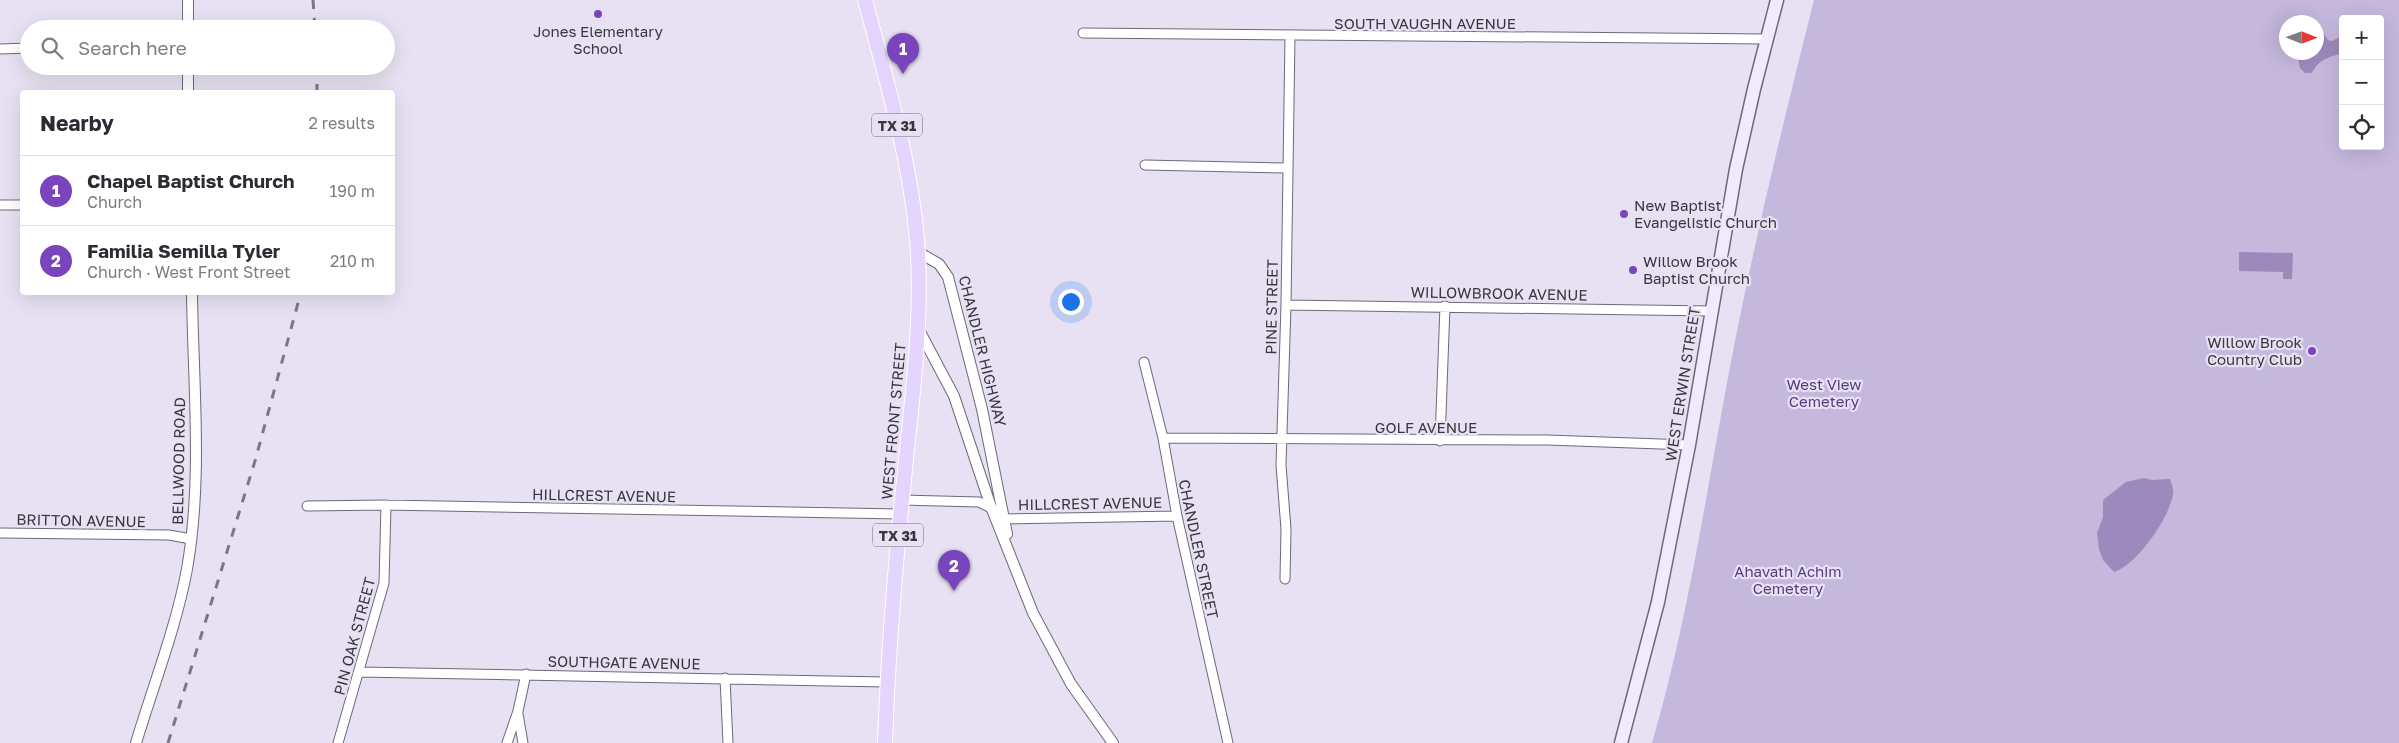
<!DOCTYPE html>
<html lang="en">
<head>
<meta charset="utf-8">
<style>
	:root { --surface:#fff; --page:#f7f7f7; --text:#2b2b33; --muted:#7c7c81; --line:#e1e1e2; --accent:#7944bc }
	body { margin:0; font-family:"Golos Text",sans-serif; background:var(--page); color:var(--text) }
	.controls { position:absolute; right:15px; top:15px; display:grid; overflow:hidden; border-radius:5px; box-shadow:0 5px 20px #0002 }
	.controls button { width:45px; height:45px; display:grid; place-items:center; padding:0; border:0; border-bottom:1px solid var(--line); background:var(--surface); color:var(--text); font:25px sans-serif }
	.compass { position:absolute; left:2279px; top:15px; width:45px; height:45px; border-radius:50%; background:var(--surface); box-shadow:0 5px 20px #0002; rotate:91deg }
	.you { position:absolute; left:1070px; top:301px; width:18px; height:18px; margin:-12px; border:4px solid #fff; border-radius:50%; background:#1a73e8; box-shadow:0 0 0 8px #1a73e833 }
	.badge { display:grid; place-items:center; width:32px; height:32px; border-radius:50%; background:var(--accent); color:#fff; font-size:16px; font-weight:700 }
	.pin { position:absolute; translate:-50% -41px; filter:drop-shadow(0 1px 2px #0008) }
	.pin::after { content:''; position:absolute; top:26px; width:18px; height:15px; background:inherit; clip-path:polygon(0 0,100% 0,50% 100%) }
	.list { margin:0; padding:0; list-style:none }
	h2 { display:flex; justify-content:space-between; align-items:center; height:65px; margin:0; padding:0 20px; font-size:21px }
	h2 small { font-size:16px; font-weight:400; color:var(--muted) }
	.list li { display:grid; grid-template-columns:32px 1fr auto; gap:15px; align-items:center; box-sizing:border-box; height:70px; padding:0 20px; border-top:1px solid var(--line) }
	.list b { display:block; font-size:19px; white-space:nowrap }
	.list p { margin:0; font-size:16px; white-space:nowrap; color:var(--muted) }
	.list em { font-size:16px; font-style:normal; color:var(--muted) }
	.icon { flex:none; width:28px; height:28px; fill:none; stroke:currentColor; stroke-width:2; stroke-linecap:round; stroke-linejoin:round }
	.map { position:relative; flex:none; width:2399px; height:743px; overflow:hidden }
	.search { position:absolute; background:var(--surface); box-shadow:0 5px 20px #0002; left:20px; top:20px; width:375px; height:55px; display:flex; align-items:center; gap:12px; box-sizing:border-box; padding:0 18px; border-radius:28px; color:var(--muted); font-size:19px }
	.panel { position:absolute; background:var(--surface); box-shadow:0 5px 20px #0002; left:20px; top:90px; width:375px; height:205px; border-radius:5px }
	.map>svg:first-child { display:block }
</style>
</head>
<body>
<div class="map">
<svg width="2399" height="743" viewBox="0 0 2399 743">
	<rect width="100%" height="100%" fill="#e7e1f3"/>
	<path fill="#c4b8dd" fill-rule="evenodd" d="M1814,0h585v743h-747c38,-129 56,-264 82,-397 23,-116 51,-231 80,-346zM2343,19h37v127h-37zM2286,22h30v30h-30z"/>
	<path fill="#9c8abd" d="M2317,32l7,2 4,6 4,1 6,-3h5v15c-14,4 -24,6 -31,20h-7l-5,-5 -3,-15 19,-1z
		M2239,252l54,1 -1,26h-9v-7l-44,-1z
		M2144,478l8,2 18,-1c1,4 4,10 3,15 -3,23 -36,71 -59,78l-11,-12 -4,-11 -2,-16 6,-16v-17l23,-18z"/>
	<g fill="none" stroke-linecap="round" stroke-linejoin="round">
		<defs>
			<path id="minor" d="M1083,33l684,6
				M0,49l29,-1
				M1145,165l142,3
				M0,205h22
				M1286,305l425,6
				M1144,362l19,76 14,78 51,227
				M1163,438l384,2 142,5
				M1440,441l5,-135
				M901,500l78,2 16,8
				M307,506l79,-1 514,9
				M997,519l180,-3
				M0,533l169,2 22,4
				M1285,579l1,-50 -5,-64 5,-160 4,-269
				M360,672l527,10
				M725,678l3,65
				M518,714l5,29
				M338,743l46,-160 2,-78
				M507,743l11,-32 8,-37"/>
			<path id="tertiary" d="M188,29v-29
				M188,66v26
				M918,252l21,12 9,13 34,132 25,125
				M918,328l36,68 37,111 42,106 38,71 42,59
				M136,743c17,-57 40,-115 51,-174 16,-91 6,-185 5,-277"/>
			<path id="secondary" d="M1621,743l37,-141 31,-157 47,-276 18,-80 23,-89"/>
			<path id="primary" d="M865,0c22,83 48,168 53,254 4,76 -7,151 -14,226 -9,87 -16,175 -19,263"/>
		</defs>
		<use href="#minor" stroke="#6e6979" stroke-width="11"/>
		<use href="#tertiary" stroke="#6e6979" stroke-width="12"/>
		<use href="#secondary" stroke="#6e6979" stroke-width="15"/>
		<use href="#primary" stroke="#fff" stroke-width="16"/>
		<use href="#minor" stroke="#fff" stroke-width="9"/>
		<use href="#tertiary" stroke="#fff" stroke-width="10"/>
		<use href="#secondary" stroke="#f1eaff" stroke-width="12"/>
		<use href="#primary" stroke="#e3d5fe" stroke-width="14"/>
		<path stroke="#7c7883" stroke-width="3" stroke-dasharray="9 9" stroke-linecap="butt" d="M313,0l2,29
			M317,66v26
			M168,743l87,-282 46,-169"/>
	</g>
	<g fill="#7944bc" stroke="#e7e1f3" stroke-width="2">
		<circle cx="598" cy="14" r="5"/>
		<circle cx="1624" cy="214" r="5"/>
		<circle cx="1633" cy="270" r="5"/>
		<circle cx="2312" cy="351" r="5"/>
	</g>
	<g text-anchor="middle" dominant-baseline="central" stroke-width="4.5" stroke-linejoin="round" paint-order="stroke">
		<g fill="#e7e1f3" stroke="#6d6a74" stroke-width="1">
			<rect x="872" y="113.5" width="50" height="23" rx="4"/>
			<rect x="873" y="523.5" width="50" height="23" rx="4"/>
		</g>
		<g font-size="14" font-weight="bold" fill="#39373e">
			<text x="897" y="125">TX 31</text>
			<text x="898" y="535">TX 31</text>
		</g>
		<g font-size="15" fill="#39373e" stroke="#e7e1f3">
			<text x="1425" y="23">SOUTH VAUGHN AVENUE</text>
			<text transform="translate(1499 293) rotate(1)">WILLOWBROOK AVENUE</text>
			<text transform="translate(1271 307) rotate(-89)">PINE STREET</text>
			<text transform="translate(983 351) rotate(76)">CHANDLER HIGHWAY</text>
			<text transform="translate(1682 384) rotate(-81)">WEST ERWIN STREET</text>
			<text transform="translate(893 421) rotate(-85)">WEST FRONT STREET</text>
			<text x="1426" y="427">GOLF AVENUE</text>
			<text transform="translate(178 461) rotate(-89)">BELLWOOD ROAD</text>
			<text transform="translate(604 495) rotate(1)">HILLCREST AVENUE</text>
			<text transform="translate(1090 503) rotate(-1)">HILLCREST AVENUE</text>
			<text transform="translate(81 520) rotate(1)">BRITTON AVENUE</text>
			<text transform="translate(1199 549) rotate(78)">CHANDLER STREET</text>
			<text transform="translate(354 636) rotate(-75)">PIN OAK STREET</text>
			<text transform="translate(624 662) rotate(1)">SOUTHGATE AVENUE</text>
		</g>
		<g font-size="15" fill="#39373e" stroke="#e7e1f3" text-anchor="start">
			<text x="598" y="31" text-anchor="middle">Jones Elementary<tspan x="598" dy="17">School</tspan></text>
			<text x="1634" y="205">New Baptist<tspan x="1634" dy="17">Evangelistic Church</tspan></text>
			<text x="1643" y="261">Willow Brook<tspan x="1643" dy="17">Baptist Church</tspan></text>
			<text x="2302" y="342" text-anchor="end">Willow Brook<tspan x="2302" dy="17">Country Club</tspan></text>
		</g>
		<g font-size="15" fill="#563d7d" stroke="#e7e1f3">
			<text x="1824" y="384">West View<tspan x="1824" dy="17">Cemetery</tspan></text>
			<text x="1788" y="571">Ahavath Achim<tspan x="1788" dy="17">Cemetery</tspan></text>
		</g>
	</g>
</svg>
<div class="controls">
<button>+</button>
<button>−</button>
<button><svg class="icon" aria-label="locate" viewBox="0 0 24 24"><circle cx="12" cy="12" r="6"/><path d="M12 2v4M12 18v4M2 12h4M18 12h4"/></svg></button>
</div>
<svg class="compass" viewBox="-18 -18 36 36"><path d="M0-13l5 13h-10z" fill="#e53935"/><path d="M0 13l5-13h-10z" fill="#7c7c81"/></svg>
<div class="you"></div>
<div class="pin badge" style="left:903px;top:74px">1</div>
<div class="pin badge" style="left:954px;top:591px">2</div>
<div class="search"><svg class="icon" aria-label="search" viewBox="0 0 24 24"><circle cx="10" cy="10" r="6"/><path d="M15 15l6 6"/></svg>Search here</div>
<section class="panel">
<h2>Nearby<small>2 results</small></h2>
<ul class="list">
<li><span class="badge">1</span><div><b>Chapel Baptist Church</b><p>Church</p></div><em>190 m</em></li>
<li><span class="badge">2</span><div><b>Familia Semilla Tyler</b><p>Church · West Front Street</p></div><em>210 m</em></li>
</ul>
</section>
</div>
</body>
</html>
